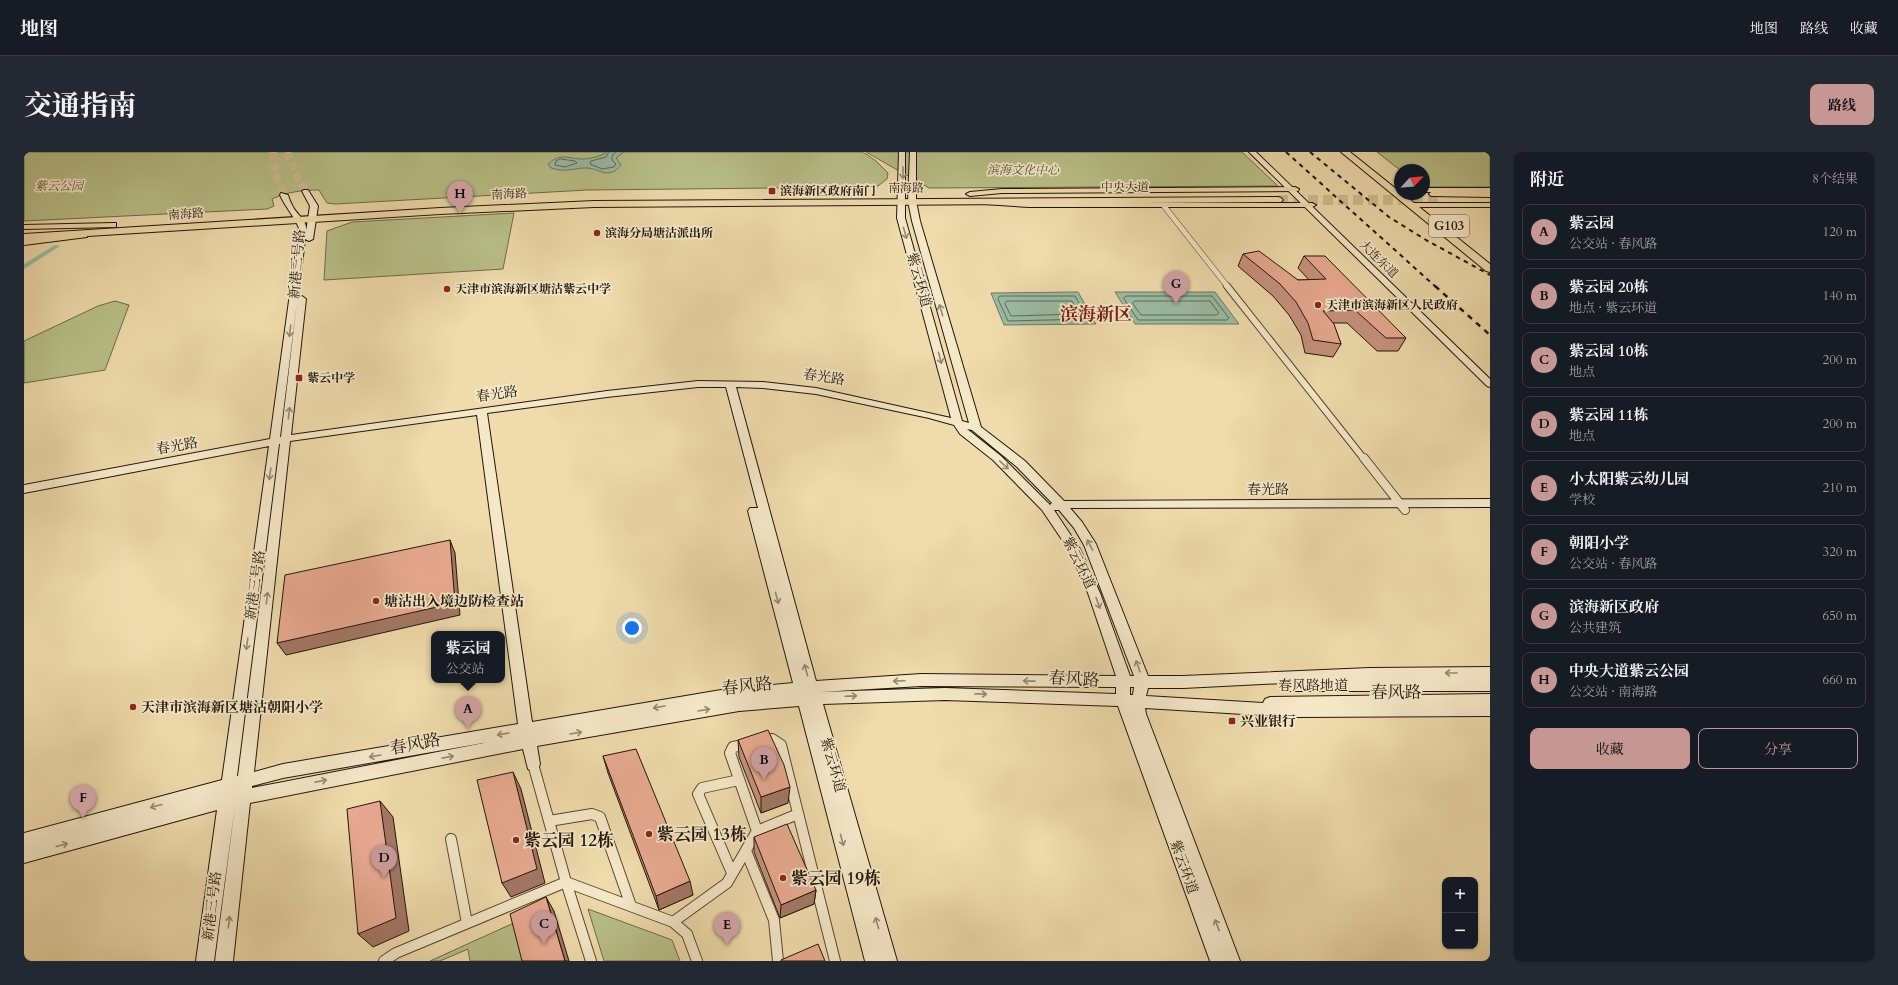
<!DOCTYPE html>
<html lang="zh">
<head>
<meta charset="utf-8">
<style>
	:root { --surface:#171b24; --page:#242831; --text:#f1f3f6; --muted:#9ea1a6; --line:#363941; --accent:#c59692 }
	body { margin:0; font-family:Cardo,"Noto Serif SC",serif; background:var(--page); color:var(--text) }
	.controls { position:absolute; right:12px; bottom:12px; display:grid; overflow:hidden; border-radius:8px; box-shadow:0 1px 3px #0004 }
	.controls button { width:36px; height:36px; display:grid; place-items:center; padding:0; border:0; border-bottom:1px solid var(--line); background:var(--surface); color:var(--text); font:20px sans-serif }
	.compass { position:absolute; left:1370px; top:12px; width:36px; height:36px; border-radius:50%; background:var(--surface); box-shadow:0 1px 3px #0004; rotate:64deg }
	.you { position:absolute; left:608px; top:476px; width:14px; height:14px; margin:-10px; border:3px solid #fff; border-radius:50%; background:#1a73e8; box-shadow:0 0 0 6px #1a73e833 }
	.badge { display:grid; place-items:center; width:26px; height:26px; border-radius:50%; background:var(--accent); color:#111; font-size:13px; font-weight:700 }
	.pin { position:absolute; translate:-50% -33px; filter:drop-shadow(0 1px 2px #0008) }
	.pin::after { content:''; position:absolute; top:21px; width:14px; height:12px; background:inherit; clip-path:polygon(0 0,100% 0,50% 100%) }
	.popup { position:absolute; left:407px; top:479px; width:74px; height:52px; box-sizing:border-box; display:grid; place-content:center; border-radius:8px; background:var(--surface); filter:drop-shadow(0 1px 3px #0005); font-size:13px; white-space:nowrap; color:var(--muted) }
	.popup b { font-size:15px; color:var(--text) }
	.popup::after { content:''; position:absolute; left:50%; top:100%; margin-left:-8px; border:8px solid transparent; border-top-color:var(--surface) }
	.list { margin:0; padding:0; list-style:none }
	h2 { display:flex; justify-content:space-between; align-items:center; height:52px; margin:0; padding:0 16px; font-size:17px }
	h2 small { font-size:13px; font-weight:400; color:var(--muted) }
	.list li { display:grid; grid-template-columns:26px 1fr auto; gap:12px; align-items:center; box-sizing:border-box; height:56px; margin:0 8px 8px; padding:0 8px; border:1px solid var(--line); border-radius:8px }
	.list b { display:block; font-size:15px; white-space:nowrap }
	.list p { margin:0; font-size:13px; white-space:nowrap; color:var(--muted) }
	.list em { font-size:13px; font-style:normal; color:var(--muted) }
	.actions { display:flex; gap:8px; padding:12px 16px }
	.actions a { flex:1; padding:9px 0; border:1px solid var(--accent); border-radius:8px; text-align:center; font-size:14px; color:var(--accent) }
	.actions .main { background:var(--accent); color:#111 }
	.map { position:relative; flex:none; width:1466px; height:809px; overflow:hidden; border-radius:8px }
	header { display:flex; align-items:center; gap:24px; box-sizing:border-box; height:56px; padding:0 20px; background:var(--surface); border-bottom:1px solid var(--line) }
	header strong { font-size:19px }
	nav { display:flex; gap:22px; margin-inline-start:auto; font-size:14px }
	.intro { display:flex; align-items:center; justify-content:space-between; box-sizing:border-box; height:96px; padding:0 24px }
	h1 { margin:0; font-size:28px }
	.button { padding:10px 18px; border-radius:8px; background:var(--accent); color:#111; font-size:14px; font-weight:700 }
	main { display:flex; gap:24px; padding:0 24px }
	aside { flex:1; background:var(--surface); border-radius:8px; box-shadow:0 1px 3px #0004 }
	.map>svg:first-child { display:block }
</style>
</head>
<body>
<header>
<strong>地图</strong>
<nav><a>地图</a><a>路线</a><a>收藏</a></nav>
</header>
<div class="intro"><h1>交通指南</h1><a class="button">路线</a></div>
<main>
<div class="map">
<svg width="1466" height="809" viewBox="0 0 1466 809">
	<rect width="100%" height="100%" fill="#efdbac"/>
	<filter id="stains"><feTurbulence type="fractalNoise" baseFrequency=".005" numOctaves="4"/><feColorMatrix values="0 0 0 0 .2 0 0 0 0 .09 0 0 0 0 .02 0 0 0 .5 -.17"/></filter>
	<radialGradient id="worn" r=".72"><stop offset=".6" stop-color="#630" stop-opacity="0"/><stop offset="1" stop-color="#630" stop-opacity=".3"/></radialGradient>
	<path fill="#b9c089" stroke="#6e6a4a" d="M0,0h839l13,9 12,12 -1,6 -9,7 -8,1 -283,3 -252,14 -8,-1 -8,-13c-17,0 -32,2 -47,9l2,7 -7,3 -243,12z
		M842,0h376l36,34 -349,2z
		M1353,0h113v35h-66v-17h-24z
		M490,61l-11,56 -179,11 3,-49 25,-9z
		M91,149l14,4 -24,65 -81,13v-42l74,-35z
		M564,757l84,31 8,21h-76z
		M492,770l10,39h-56l-2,-12 -28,12h-10z"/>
	<path fill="#9bbca5" stroke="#6b7967" d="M583,0h17l-8,6 5,7c-13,16 -21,3 -35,3 -15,0 -19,5 -35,0l-3,-4c13,-12 20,-5 35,-5 6,0 19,-3 24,-7z
		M1054,140l18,32 -92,1 -13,-32z
		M1091,140h100l24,32h-104z"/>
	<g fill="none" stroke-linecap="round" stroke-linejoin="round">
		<path stroke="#5e6858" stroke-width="1" d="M585,0l-3,5 -15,4 -1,3 12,5 12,-2 2,-3 -4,-4v-4l4,-4
			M537,7l14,2 2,2 -12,4 -10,-2 1,-4z
			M976,144h75l13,23 -80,2 -10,-22z
			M1102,144h86l17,22 -2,2h-89l-14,-21z
			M983,149h65l7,13 -68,2 -6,-12z
			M1111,149h75l9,12 -2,2h-76l-8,-11z"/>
		<path fill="#9bbca5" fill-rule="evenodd" d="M31,93l5,1 -36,23v-5z"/>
		<path stroke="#d0bd94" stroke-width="8" stroke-dasharray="8 3.5" stroke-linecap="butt" d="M249,0l2,22 9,21
			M263,0l11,26 8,13"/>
		<path stroke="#d0bd94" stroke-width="10" stroke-dasharray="10 5" stroke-linecap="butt" d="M1254,48h163"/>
		<defs>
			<path id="street-far3" d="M1140,54l64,81"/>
			<path id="street-far2" d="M1203,134l137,173"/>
			<path id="street-far1" d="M1340,306l41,52"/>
			<path id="street" d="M738,589l10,-2 9,6 54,216
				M509,612l33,118 107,40 14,12 10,27
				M525,669l43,-7 8,3 31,89
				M733,679l41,-17
				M427,687l16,84
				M722,699l28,69 4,41
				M708,721l-34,-79 4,-6 37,-8
				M649,770l54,-39 30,-52 -27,-78 3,-6 16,-3
				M360,809l12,-8 170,-71 25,79"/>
			<path id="secondary" d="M875,0h6v66l57,203 7,2 -57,-202 -4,-20 2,-49h6v49l4,20 61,206 44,34 39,40 426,-2v8l-420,1 12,14 14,22 52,132h35l187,-8 120,-1v12h-52h52v12h-201l-5,-2 -1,-6 -100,5h-35l-2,8 117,7 2,-4 5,-2 220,-3v22l-196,1 -149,-9 1,6 94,247h-30l-92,-255 -173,-6 -122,4 74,257h-32l-66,-255 -60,5 -202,35 3,18 -2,5 -5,2 -5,-2 -5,-20 -273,54 -17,158h-18l20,-155 -21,155h-18l21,-151 -193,53v-30l198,-53 47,-334 -245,47v-8l246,-46 29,-211c-5,-12 -13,-20 -19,-33l1,-2 7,2c1,4 3,8 5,12 5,9 15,14 13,25l4,-26 -8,-15 2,-1h4l10,16 -5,33 -4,2 -4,-2 -7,60 4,-3 4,3 -15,136 316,-44 91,-10 65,1 53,6 135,30 -54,-200zM273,150l-16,135h-1zM674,235h28l32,121h-8l-2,3 45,172 -72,7 -189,32 -45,-309 120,-16zM712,235l27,1 53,6 113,24 25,7 6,9 33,26 49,50 27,40 19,43 28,83 -195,-2 -105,7zM453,263l41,309 -235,40 -29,8 36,-331zM943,277l5,1 45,37 35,36 -2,2 -49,-49zM256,292l-42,332h-1l42,-332zM1030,358h5l15,18 10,17 50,131h-4l-30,-83 -20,-44zM897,534l195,1v7l-171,-6 -125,4zM1106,535h4l-1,8h-3zM465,590l-206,40 -31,6v-2l31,-8z
				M1225,0h7l234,227v8l-3,-1z"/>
			<path id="primary" d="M1271,35l4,2 -1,2 -296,2 -32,3 -4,-2 4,-2 32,-3z
				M1400,36h66v4h-66z
				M957,48l48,3h283l4,2 -4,2h-283l-45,-3h-3z
				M1385,51h81v4h-78l-4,-2z
				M89,71h3v4l-92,2v-4z
				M60,81h3v4l-63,8v-6z"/>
			<path id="highway" d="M1317,0h9l50,40v2h3l87,70v8l-4,-1z
				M1410,39h56v6l-59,-1 -2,-2 2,-2z
				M1254,45l3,1 2,2 -2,2 -687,5 -154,7 -416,26v-6l416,-26 154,-7z"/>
		</defs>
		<use href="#street-far3" stroke="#554632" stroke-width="6"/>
		<use href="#street-far2" stroke="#554632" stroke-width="8"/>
		<use href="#street-far1" stroke="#554632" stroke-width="10"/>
		<use href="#street" stroke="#554632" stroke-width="12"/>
		<use href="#secondary" stroke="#22150a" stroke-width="2"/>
		<use href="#primary" stroke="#22150a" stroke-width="2"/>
		<use href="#highway" stroke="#22150a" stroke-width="2"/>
		<use href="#street-far3" stroke="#f5e8c9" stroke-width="5"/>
		<use href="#street-far2" stroke="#f5e8c9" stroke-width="6"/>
		<use href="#street-far1" stroke="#f5e8c9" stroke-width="8"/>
		<use href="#street" stroke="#f5e8c9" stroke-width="10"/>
		<use href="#secondary" fill="#f5e8c9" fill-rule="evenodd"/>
		<use href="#primary" fill="#efdbac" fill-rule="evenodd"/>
		<use href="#highway" fill="#efdbac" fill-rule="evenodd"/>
		<path stroke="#22150a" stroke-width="2" stroke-dasharray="4.5 4.5" stroke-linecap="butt" d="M1262,0l150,135
			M1286,0l79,65 37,23 64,35"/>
		<path stroke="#22150a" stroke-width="2.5" stroke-dasharray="5.5 5.5" stroke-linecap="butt" d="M1411,134l55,49"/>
	</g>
	<path fill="#c8927e" stroke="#22150a" d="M1219,102l55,26h11l-11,-12 6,-12 102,82 -8,13h-21l-30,-28h-14l8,21 -8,13 -28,-4 -4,-18 -12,-20 -16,-19 -35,-30z
		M714,588l50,63 -27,10 -22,-56z
		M579,604l90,139 -34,15 -51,-137z
		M730,685l62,53 -2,14 -34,14 -26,-66z"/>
	<path fill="#a37766" stroke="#22150a" d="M426,388l5,13 5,62 -174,40 -9,-12z
		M489,620l8,17 24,94 -34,14 -9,-14z
		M766,635l-2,16 -27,10v-16z
		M356,649l13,16 16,114 -36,16 -15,-13z
		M666,729l3,14 -34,15 -3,-14z
		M792,738l-2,14 -34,14 1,-13z
		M522,745l8,14 15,50h-4z"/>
	<path fill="#e9aa92" stroke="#22150a" d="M1235,99l39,29 28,-1 -22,-23h21l81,82h-20l-31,-28 -32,1 11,13 7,20 -28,-4 -5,-17 -12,-21 -16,-18 -37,-30z
		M426,388l5,63 -178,40 8,-68z
		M744,578l16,35 6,22 -29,10 -23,-57z
		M612,597l54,132 -34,15 -53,-140z
		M489,620l24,97 -35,14 -25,-103z
		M356,649l16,117 -38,16 -11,-125z
		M763,672l29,66 -35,15 -27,-68z
		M522,745l19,64h-43l-12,-47z
		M794,792l7,17h-44v-1z"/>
	<defs><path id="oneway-shaft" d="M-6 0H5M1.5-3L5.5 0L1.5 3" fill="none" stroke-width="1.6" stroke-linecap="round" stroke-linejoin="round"/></defs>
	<g stroke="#968973">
		<use href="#oneway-shaft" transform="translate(879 21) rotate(91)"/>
		<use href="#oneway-shaft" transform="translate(881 81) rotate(75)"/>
		<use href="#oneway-shaft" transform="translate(917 158) rotate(-106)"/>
		<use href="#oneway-shaft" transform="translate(266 179) rotate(97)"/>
		<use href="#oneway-shaft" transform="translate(916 206) rotate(75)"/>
		<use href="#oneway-shaft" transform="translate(265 261) rotate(-83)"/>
		<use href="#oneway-shaft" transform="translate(980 313) rotate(43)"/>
		<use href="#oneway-shaft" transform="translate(246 322) rotate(98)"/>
		<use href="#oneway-shaft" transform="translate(1066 393) rotate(-118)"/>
		<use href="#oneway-shaft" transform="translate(243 446) rotate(-83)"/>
		<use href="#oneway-shaft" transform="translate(753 446) rotate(75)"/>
		<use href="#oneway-shaft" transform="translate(1074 451) rotate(70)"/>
		<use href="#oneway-shaft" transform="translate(223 492) rotate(98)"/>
		<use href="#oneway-shaft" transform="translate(1114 514) rotate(-109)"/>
		<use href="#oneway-shaft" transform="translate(782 518) rotate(-105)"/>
		<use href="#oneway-shaft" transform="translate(1427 521) rotate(180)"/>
		<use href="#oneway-shaft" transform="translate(875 529) rotate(178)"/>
		<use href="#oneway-shaft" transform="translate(1005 529) rotate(-179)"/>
		<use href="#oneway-shaft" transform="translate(957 542) rotate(1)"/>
		<use href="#oneway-shaft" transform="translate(827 544) rotate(-2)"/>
		<use href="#oneway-shaft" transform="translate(635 555) rotate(170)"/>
		<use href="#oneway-shaft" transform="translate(680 558) rotate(-10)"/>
		<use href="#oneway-shaft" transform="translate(552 581) rotate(-10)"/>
		<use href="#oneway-shaft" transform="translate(479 582) rotate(170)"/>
		<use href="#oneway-shaft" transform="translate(351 604) rotate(170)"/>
		<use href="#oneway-shaft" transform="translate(424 605) rotate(-11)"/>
		<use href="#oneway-shaft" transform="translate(297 629) rotate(-11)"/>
		<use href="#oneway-shaft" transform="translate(132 654) rotate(165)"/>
		<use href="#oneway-shaft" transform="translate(818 688) rotate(75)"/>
		<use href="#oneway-shaft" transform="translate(38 693) rotate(-15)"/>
		<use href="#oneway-shaft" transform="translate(205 770) rotate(-83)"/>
		<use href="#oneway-shaft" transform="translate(853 771) rotate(-106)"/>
		<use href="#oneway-shaft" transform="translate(1193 773) rotate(-111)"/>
	</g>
	<g fill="#8f2418" stroke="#f5e8c9" stroke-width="1.5">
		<rect x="744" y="35" width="8" height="8" rx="2"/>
		<circle cx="573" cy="81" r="4"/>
		<circle cx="423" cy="137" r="4"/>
		<circle cx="1294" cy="153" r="4"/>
		<rect x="271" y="222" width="8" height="8" rx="2"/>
		<circle cx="352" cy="449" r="4"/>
		<circle cx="109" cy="555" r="4"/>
		<rect x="1204" y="565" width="8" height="8" rx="2"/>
		<circle cx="625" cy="682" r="4"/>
		<circle cx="492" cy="688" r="4"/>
		<circle cx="759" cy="726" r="4"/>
	</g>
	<g text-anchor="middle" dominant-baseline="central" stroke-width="3.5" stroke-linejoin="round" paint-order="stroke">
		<g font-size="12" font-style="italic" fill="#575136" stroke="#f5e8c9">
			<text x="999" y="18">滨海文化中心</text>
			<text x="35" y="34">紫云公园</text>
		</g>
		<g font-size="12" fill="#22150a" stroke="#f5e8c9">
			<text x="1101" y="35">中央大道</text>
			<text x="882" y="36">南海路</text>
			<text transform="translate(485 42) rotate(-3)">南海路</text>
			<text transform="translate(162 62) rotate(-4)">南海路</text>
			<text transform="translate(1355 107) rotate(44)">大连东道</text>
		</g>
		<g font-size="12" font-weight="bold" fill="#22150a" stroke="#f5e8c9" text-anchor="start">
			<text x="756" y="39">滨海新区政府南门</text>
			<text x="581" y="81">滨海分局塘沽派出所</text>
			<text x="431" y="137">天津市滨海新区塘沽紫云中学</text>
			<text x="1302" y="153">天津市滨海新区人民政府</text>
			<text x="283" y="226">紫云中学</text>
		</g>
		<rect fill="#f5e8c9" stroke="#615443" stroke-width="1" x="1405" y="63" width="40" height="22" rx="3"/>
		<g font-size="13" font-weight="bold" fill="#22150a">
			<text x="1425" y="74">G103</text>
		</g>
		<g font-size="14" fill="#22150a" stroke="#f5e8c9">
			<text transform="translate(273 112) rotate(-85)">新港三号路</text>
			<text transform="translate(895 128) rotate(74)">紫云环道</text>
			<text transform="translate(800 225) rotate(9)">春光路</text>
			<text transform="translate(473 242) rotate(-8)">春光路</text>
			<text transform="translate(153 294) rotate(-10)">春光路</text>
			<text x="1244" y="337">春光路</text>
			<text transform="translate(1055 411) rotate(64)">紫云环道</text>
			<text transform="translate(231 433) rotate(-82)">新港三号路</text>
			<text x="1289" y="533">春风路地道</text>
			<text transform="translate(809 613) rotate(74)">紫云环道</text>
			<text transform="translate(1160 715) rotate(70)">紫云环道</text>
			<text transform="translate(188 754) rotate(-83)">新港三号路</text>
		</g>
		<g font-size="14" font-weight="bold" fill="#22150a" stroke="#f5e8c9" text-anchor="start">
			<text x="360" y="449">塘沽出入境边防检查站</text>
			<text x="117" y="555">天津市滨海新区塘沽朝阳小学</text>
			<text x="1216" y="569">兴业银行</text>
		</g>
		<g font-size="17" fill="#22150a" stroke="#f5e8c9">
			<text transform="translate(1050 527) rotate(3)">春风路</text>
			<text transform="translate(723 534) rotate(-6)">春风路</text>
			<text x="1372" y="540">春风路</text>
			<text transform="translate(391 592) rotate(-11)">春风路</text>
		</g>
		<g font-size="17" font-weight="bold" fill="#22150a" stroke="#f5e8c9" text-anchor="start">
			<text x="633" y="682">紫云园 13栋</text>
			<text x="500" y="688">紫云园 12栋</text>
			<text x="767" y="726">紫云园 19栋</text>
		</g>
		<g font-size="18" font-weight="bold" fill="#7a1f14" stroke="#f5e8c9">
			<text x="1072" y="162">滨海新区</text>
		</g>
	</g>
	<rect width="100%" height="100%" filter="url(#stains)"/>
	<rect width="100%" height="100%" fill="url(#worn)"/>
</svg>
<div class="controls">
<button>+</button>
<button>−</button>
</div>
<svg class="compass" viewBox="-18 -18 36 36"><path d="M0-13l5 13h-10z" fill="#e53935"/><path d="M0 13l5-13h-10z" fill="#9ea1a6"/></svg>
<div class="you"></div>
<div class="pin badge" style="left:444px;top:577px">A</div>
<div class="popup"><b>紫云园</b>公交站</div>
<div class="pin badge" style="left:740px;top:628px">B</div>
<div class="pin badge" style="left:520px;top:792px">C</div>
<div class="pin badge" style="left:360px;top:726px">D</div>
<div class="pin badge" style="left:703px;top:793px">E</div>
<div class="pin badge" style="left:59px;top:666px">F</div>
<div class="pin badge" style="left:1152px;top:152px">G</div>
<div class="pin badge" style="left:436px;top:62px">H</div>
</div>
<aside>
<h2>附近<small>8个结果</small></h2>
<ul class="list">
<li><span class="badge">A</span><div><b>紫云园</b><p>公交站 · 春风路</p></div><em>120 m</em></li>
<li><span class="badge">B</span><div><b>紫云园 20栋</b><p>地点 · 紫云环道</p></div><em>140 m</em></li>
<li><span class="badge">C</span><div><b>紫云园 10栋</b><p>地点</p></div><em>200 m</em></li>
<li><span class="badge">D</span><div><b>紫云园 11栋</b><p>地点</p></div><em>200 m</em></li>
<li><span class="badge">E</span><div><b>小太阳紫云幼儿园</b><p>学校</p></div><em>210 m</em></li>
<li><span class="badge">F</span><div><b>朝阳小学</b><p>公交站 · 春风路</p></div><em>320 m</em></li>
<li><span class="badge">G</span><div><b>滨海新区政府</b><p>公共建筑</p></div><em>650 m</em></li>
<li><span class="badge">H</span><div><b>中央大道紫云公园</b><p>公交站 · 南海路</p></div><em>660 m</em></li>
</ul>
<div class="actions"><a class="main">收藏</a><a>分享</a></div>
</aside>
</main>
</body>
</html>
